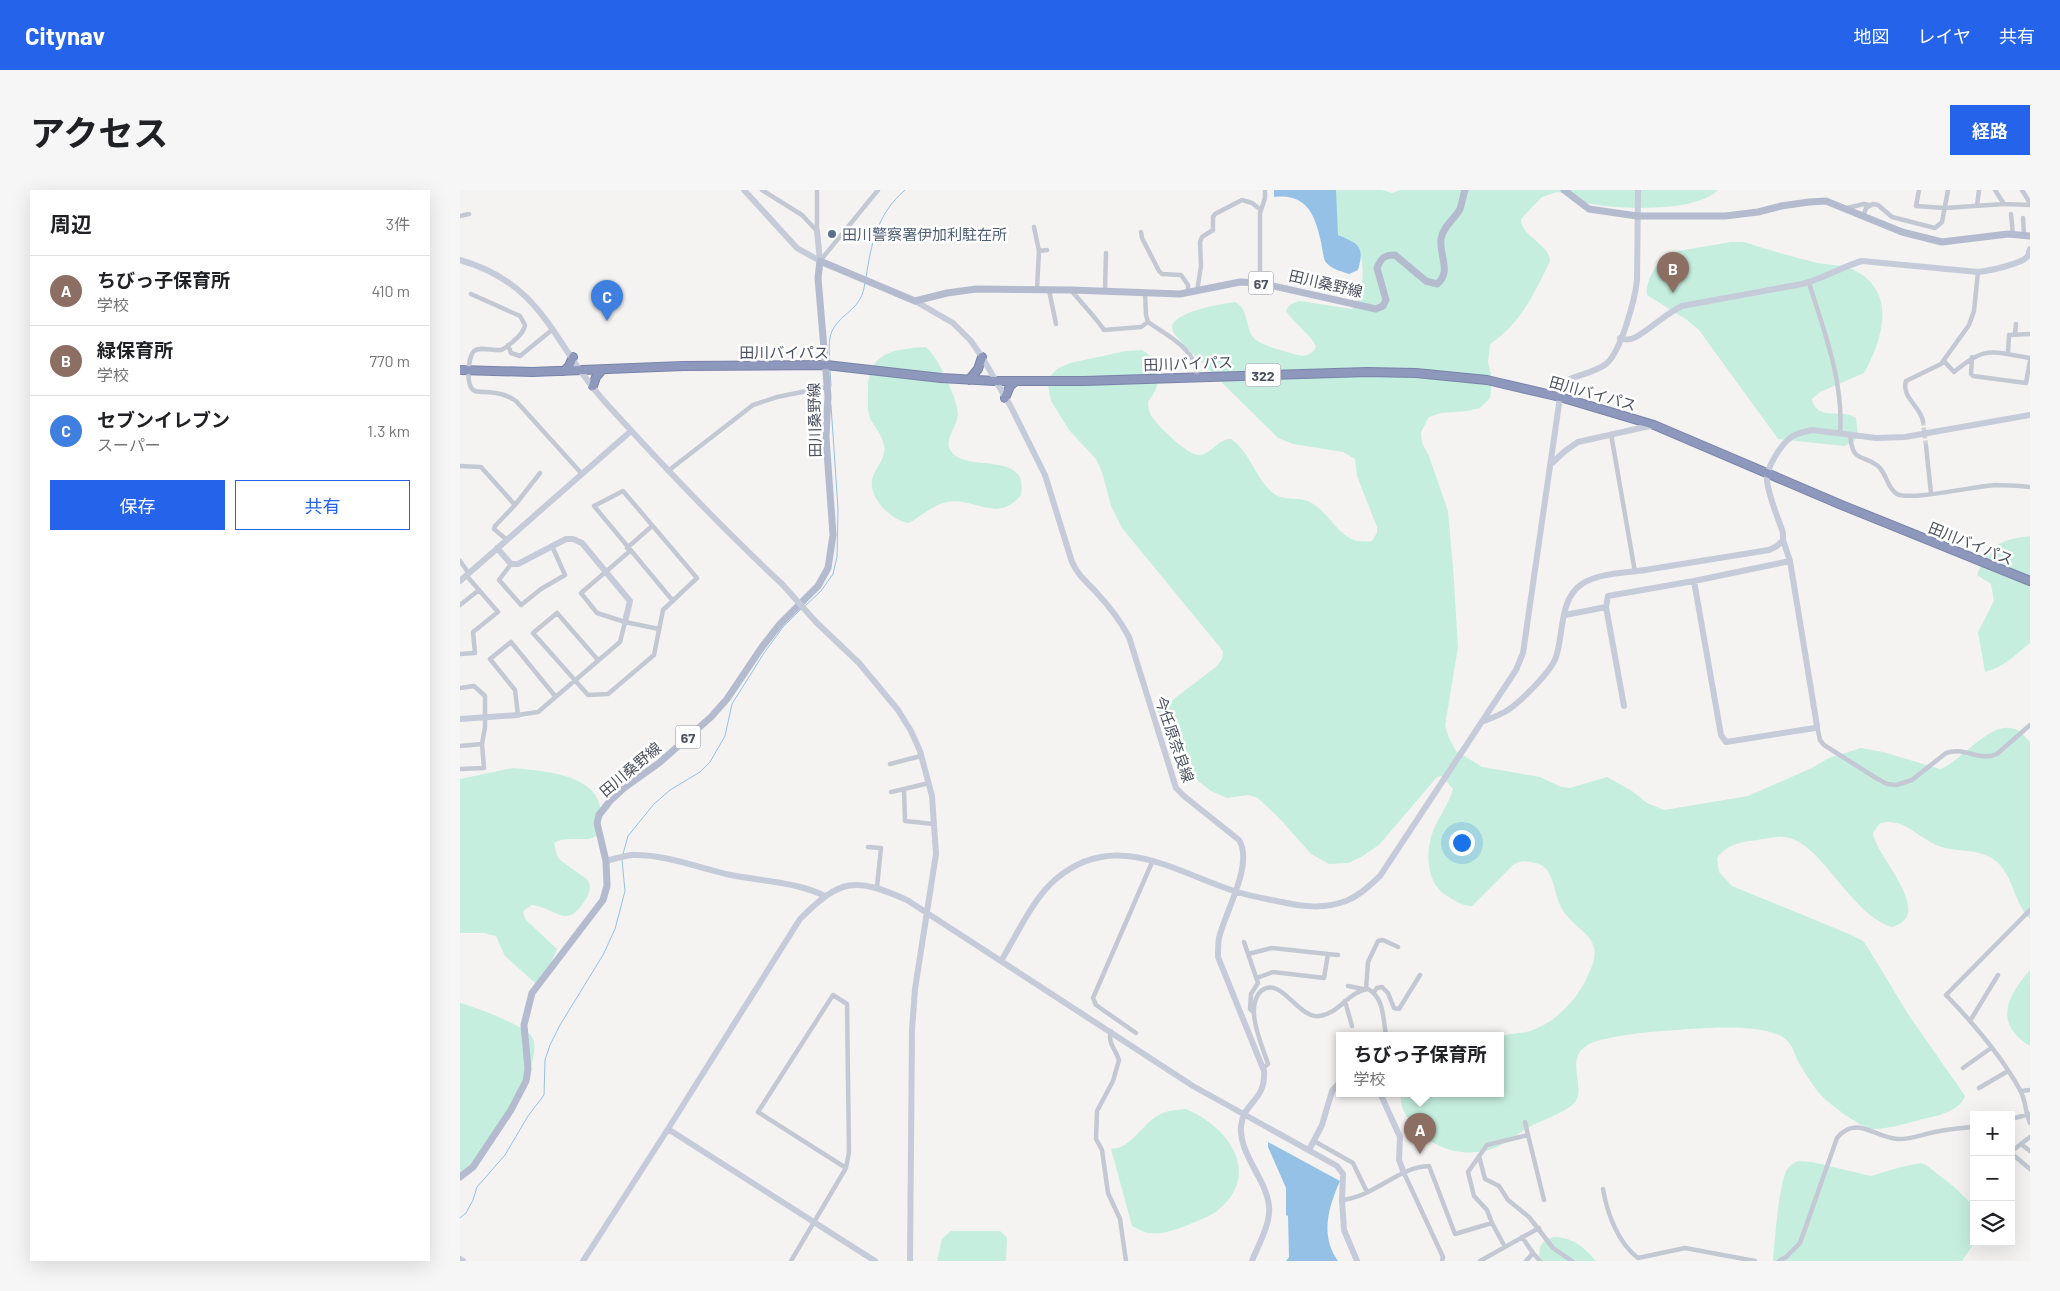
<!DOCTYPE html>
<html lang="ja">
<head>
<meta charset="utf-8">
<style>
	:root { --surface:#fff; --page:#f6f6f6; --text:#202124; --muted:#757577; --line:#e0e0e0; --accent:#2563eb }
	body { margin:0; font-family:Barlow,"Noto Sans JP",sans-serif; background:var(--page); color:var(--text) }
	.controls { position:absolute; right:15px; bottom:15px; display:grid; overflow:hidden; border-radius:0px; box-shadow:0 5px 20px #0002 }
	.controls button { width:45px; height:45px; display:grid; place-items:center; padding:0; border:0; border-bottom:1px solid var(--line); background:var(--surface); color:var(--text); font:25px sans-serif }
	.you { position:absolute; left:1001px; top:652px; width:18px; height:18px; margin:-12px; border:4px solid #fff; border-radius:50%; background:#1a73e8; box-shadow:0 0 0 8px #1a73e833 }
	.badge { display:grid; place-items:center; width:32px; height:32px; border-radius:50%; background:var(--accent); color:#fff; font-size:16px; font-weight:700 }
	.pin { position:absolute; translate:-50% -41px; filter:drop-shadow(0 1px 2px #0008) }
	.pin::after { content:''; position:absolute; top:26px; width:18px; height:15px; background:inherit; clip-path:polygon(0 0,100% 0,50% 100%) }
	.popup { position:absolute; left:876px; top:842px; width:168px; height:65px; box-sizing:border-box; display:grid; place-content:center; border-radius:0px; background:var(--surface); filter:drop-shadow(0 1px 4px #0005); font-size:16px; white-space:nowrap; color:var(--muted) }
	.popup b { font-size:19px; color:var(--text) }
	.popup::after { content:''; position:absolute; left:50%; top:100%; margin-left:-10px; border:10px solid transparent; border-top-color:var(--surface) }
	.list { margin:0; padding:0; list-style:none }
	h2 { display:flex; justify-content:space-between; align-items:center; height:65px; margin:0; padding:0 20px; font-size:21px }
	h2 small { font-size:16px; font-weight:400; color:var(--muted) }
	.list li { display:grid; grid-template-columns:32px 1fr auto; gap:15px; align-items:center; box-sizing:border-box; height:70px; padding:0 20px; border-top:1px solid var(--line) }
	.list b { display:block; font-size:19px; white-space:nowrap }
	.list p { margin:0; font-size:16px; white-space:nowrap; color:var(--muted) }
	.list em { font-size:16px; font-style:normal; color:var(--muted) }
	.actions { display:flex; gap:10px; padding:15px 20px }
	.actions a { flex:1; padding:11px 0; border:1px solid var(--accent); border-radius:0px; text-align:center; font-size:18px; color:var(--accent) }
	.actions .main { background:var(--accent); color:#fff }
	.icon { flex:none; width:28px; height:28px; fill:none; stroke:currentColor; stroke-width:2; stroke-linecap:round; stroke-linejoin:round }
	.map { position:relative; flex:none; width:1570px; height:1071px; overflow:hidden; border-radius:0px }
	header { display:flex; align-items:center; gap:30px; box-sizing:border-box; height:70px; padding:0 25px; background:var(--accent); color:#fff }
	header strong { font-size:24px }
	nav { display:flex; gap:28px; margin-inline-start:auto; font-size:18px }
	.intro { display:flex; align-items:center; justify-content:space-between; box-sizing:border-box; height:120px; padding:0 30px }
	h1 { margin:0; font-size:35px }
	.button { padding:12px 22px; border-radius:0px; background:var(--accent); color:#fff; font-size:18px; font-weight:700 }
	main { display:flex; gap:30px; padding:0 30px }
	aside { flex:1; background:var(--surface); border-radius:0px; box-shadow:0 5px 20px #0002 }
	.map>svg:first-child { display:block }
</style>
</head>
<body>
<header>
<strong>Citynav</strong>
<nav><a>地図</a><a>レイヤ</a><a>共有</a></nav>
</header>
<div class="intro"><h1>アクセス</h1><a class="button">経路</a></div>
<main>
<aside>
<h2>周辺<small>3件</small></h2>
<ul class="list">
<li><span class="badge" style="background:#8d6e63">A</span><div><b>ちびっ子保育所</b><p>学校</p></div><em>410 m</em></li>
<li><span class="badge" style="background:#8d6e63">B</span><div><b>緑保育所</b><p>学校</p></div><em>770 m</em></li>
<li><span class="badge" style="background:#3f7fe0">C</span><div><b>セブンイレブン</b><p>スーパー</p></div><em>1.3 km</em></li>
</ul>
<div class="actions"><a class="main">保存</a><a>共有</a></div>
</aside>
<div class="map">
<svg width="1570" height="1071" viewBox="0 0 1570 1071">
	<rect width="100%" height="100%" fill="#f4f3f2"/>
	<path fill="#c5eedf" d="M875,0h47l10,3 8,-3h318c-22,23 -106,20 -136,12 -9,-3 -16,-9 -25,-10l-15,5 -21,22c0,18 28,24 29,42 -16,33 -29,62 -60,83l-2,18 4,17 -2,19 -10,10 -13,3 -26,2 -12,4 -8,15 1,11 7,13 19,55 5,56 5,80 -13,79 4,12 7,13 26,16 58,10 21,10 9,1 37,-11 25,14 15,12 17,7 84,-14 64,-28 17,-10 32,-10 22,4 57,17c22,-7 53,-54 79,-38 4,3 8,8 11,11v177c-15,-15 -16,-38 -30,-54 -18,-20 -46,-10 -68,-22 -16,-8 -32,-27 -53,-19l-6,9c2,23 64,82 19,94 -42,-12 -71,-87 -108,-90 -8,-1 -18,2 -27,3 -17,2 -29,4 -40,18l2,14 13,14 117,48 14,7 5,7 40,66 57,82c-4,13 -25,20 -38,22 -16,4 -34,10 -52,11 -12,1 -41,-22 -50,-30 -10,-9 -18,-23 -25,-34 -7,-14 -8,-26 -24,-31 -30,-11 -81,-5 -113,-3 -16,1 -65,6 -77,15 -21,13 0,43 -11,56 -7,9 -29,17 -40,22 -13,6 -25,17 -38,23 -23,10 -53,6 -72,-10 -11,-10 -25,-24 -24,-40l3,-4h96v-56c9,-4 20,-3 30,-6 27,-9 49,-33 60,-60 16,-36 -14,-38 -28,-62 -9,-15 -7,-43 -27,-46 -9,-2 -13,-3 -22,2l-41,41c-9,0 -17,-5 -25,-10 -21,-12 -22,-44 -14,-65 6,-15 16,-27 20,-42l-11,-13 -5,1 -58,68 -18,12 -12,6 -20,1 -18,-10 -31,-35 -22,-21 -10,-3 -21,3 -16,-7 -13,-10 -20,-31 -20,-39 59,-45 5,-7 1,-8 -101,-123 -11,-22 -9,-34 -6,-13 -27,-29 -18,-29 -3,-16 3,-10 6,-6 13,-6 56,-12 16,-1c23,13 20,34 6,52 0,6 1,10 4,15 6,9 38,41 49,38 12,-3 17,-16 30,-16 20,14 24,39 42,54 11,9 25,3 37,9 25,14 29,44 62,39l5,-8v-6l-20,-51 -2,-17 -12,-7 -50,-8 -15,-6 -96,-95 -9,-11 -1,-6c5,-15 48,-22 63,-24 15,7 9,28 21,38 9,7 34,13 46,16 7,-1 11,-3 14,-10 -7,-13 -21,-22 -30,-35 2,-6 8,-9 14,-10l52,8c11,-9 15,-49 5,-59 -6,-6 -16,-11 -23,-16z
		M1271,52h13c24,8 49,15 74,21 11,2 24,2 34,6 46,21 31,70 12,104l-44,19 -8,7c4,23 31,9 44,19l2,18 -4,6 -10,4 -66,-7 -79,-109 -12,-10 -40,-25c-2,-15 12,-37 25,-43z
		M465,157c11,5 33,53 33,67 0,11 -14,25 -8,36 15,25 79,-2 71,45 -23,29 -47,2 -74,7 -14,3 -26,14 -38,21 -17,-2 -40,-24 -37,-43 2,-12 15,-21 12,-35 -2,-11 -10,-18 -14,-27 -3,-8 -2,-19 -2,-27 -1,-39 26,-42 57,-44z
		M1570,346v107c-14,11 -27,25 -45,29l-7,-40 16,-31 -3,-17 -14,-9c11,-30 22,-35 53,-39z
		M53,578c30,3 90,6 88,48 0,6 0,14 -4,19 -8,9 -30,-1 -43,8l3,13 3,4 28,20c4,8 1,15 -4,22 -19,28 -27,6 -52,3l-9,6 2,8 32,30 -9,20 -13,14 -30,-27 -9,-20 -12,-3h-24v-154z
		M1570,780v76c-37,-23 -23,-49 0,-76z
		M0,813c13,3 66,23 72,34 13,21 -30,96 -46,113 -8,9 -16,16 -26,22z
		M726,919c43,18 77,65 31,102 -8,6 -18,9 -27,13 -12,5 -27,11 -41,9 -5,0 -12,-5 -17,-7l-21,-77c23,-2 29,-24 48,-34 9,-5 17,-5 27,-6z
		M1338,971l14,1 59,14 30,-9 20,-4 5,2 27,21 21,20v36h1l-13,19h-189c2,-22 5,-70 13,-90 3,-5 7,-8 12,-10z
		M491,1041h49l7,7 -1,23h-69l5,-22z
		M1093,1047c20,0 31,10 43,24h-56c-2,-13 0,-20 13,-24z"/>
	<path fill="#95c1e7" d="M814,0h62l2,45c21,9 27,11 20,35l-9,4c-8,-3 -19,-5 -24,-13 -2,-5 -3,-14 -4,-19 -6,-28 -15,-49 -47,-45z
		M808,952l72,39c-12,27 -20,55 -2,80h-52l3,-4 -1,-41 -2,-1v-27l-18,-41z"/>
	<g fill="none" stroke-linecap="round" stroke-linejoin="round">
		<path stroke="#95c1e7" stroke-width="1" d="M406,88c5,-34 11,-64 39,-88
			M370,173c-1,-10 -2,-22 2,-32 11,-21 30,-20 33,-49
			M370,180l1,16
			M344,417l17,-16 12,-17 4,-17 1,-48 -7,-104
			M163,664l5,-18 26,-32 16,-14 30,-18 10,-10 15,-26 7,-32 32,-51 19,-26 18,-18
			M0,1028l6,-5 7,-13 4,-13 28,-32 23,-39 16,-21 1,-35 5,-15 10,-20 43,-70 12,-26 10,-38 -3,-31"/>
		<path stroke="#d2d2d5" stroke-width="4.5" stroke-dasharray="4.5 2" stroke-linecap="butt" d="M1463,231l3,25"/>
		<defs>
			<path id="highway" d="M0,180l72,2 151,-6 143,-1 115,13 54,3h89l283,-9 49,1 71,7 73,17 94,28 190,81 186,75
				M104,181l5,-5 4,-9
				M509,190l9,-11 4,-12
				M133,196l3,-9 6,-7
				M545,208l5,-12 6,-5"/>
		</defs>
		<use href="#highway" stroke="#7983a9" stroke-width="10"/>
		<path stroke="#c4c8d2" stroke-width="4.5" d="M302,0l40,25 15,16
			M357,0v41
			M1459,0l-3,16 29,2 59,-4 26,1
			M1535,0l9,14
			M1562,0l8,13
			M1517,16l2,-16
			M1387,18l17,-4 5,1
			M1551,24l2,21
			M0,26l9,-2
			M1403,27l3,-9 7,-4 5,1 14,12 43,11 7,-6 6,-32
			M1563,28l1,17
			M574,37l5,24 -2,38
			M681,42l1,6 17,33 3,3 19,1 7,10v8
			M579,61l8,-1
			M360,71l58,-71
			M800,93v-70l5,-15v-8
			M1349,93c15,48 35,99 31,151
			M589,100l7,34
			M611,100c11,14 24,26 33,40l37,-3 7,-5
			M645,101l1,-38
			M737,101l4,-25 -1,-24 2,-5 11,-7v-13l2,-3 27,-14 10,3 9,7
			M685,103l1,22 2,7c21,15 49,27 49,55
			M11,104l49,22 5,9c-1,6 -4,9 -8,13 -5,4 -10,10 -16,12 -8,1 -21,-4 -27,1 -6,6 -9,36 1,40 3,1 8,1 12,1 11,1 19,2 29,9l66,73
			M1555,144l1,-10
			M48,155l3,8 9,3 33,-27
			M1548,164l1,-19 21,-1
			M1512,167l-1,17 2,2 53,7 4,-22
			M1484,171l10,11c32,-27 37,-20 76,-14
			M1463,231c-3,-15 -22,-24 -17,-40l35,-17 28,-39 5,-14 4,-39
			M1151,244l24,138
			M1390,245c3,29 11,18 28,31 9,8 9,22 19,28 13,7 79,-8 98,-9 12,0 24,1 35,2
			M1466,256l5,47
			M0,276l21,1 34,38
			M208,281l85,-66 24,-8 50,-10
			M47,350l-13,-11 1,-3 20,-21 25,-32
			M167,358l25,-22
			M170,361l-49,42 16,20 28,9 34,7
			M0,371l8,11
			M51,374l-12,16 22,25 20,-16 24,-14 -13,-29
			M0,415l19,-15
			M0,464l15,-1 -2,-21 25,-20 -32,-37
			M138,470l-41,-47 -24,20 55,62 20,-1 46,-39 9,-45 34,-32 -74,-87 -29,15 79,95
			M0,498l14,-2 11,10v31l-3,17 -22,2
			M95,506l-44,-54 -21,17 25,31 3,25 20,-3 82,-70 5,-20
			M1357,536l3,14 4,5 52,33 11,6 9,1 16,-5 34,-27c17,-7 34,9 51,1l33,-29
			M430,574l31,-8
			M0,579l24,-1 -2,-24
			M469,593l-25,6 1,32 29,3
			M431,602l13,-3
			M408,657l13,1 -4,39
			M1570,720l-84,85c27,28 55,60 74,95 6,10 5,22 10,33
			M784,752l14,41 -7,11 -1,15 3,3
			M788,764l24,-6 56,6 -4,24 -51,-6 -16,6
			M868,764l10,1
			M888,796l15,3
			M906,799l2,-27 10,-21 5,-1 15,7
			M914,802l3,-4 5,-1 6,6 6,15 5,1 21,-34
			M373,805l14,9 2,148 -3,16 -88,-56z
			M885,811l7,25
			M1510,831l28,-46
			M651,841c-4,11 5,19 8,29l-6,21 -16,30 -1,28 6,11 6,43 12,26 6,42
			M676,843l-40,-28 -3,-7 60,-138
			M803,878l5,-4c-6,-19 -24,-57 -7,-73 20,-16 37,28 58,25 20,-2 30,-25 49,-27 16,8 15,30 18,46
			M1503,878l28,-20
			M1519,898l29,-17
			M1561,901l9,-1
			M1551,929l19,-5
			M1068,945l16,65
			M1570,947l-18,14v3l18,15
			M854,951l39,22 14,29
			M1561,954l9,7
			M1019,966l6,23 14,7 9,14 21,17 24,31 19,13
			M944,983l39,84 -1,4
			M1143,999c4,24 15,54 35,69l47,-10 70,13
			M882,1010c32,-3 56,-33 87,-34l26,68 37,-11 13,24
			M1032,1033l-5,-13 -13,-14 -6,-24 19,-27 41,-10 -3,-13
			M1062,1047l11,16 -7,8
			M1073,1063l7,8
			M331,1071l55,-93
			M1020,1071l59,-33
			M1319,1071l7,-4 14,-14 37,-105c19,-23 37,-1 60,1 13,1 26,-5 38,-7 13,-3 26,-4 39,-5"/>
		<path stroke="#c6cbd9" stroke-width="6" d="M284,0l53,58 23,13
			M357,41l3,30
			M0,70c86,25 92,84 145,142 57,63 115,124 177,182
			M455,111l38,22 18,18 11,16 29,50 34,68 27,87c7,15 14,19 24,30 13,14 24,28 33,45l47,151 8,8 55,44c15,24 -14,72 -20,98 -1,6 -1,13 -1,19l46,114c2,30 -20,30 -23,55 -2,29 25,52 28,80 2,18 -11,39 -17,55
			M1160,148c5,2 11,2 16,-1 16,-9 29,-23 46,-31l120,-22c21,-5 39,-17 60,-23l116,11c10,-1 43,-8 49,-15 2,-2 2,-6 3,-8
			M1090,275l15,-14 13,-9 76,-17
			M37,358l14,16h7l48,-25h7l9,4 48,58 -5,21
			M0,391l171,-150
			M1234,391l27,154 5,7 89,-14 2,-2 -27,-165 -7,-21v-7c-5,-16 -14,-35 -16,-52 -1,-13 13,-35 23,-43 6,-5 14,-6 22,-8l64,8 29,-1 125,-22
			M1105,425l41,-8
			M356,432l43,41 39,47 13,21 9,20 12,45 4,58 -21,135 -3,41 -2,231
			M1164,516l-18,-99 2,-11 86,-15 96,-20
			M0,529l58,-4
			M1024,531c8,-3 16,-6 24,-11 13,-9 43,-38 48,-53 8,-24 3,-58 26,-73 17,-11 43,-11 63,-14 41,-7 82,-13 124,-20l8,-4 6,-6
			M146,671c8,-2 17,-5 26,-6 33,-1 67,13 99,20 30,6 66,7 94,21
			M541,771c16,-26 32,-63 55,-82 58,-50 118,-8 178,12 15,5 32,8 48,11 22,5 42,7 64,-1 13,-5 23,-15 34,-25l136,-206 7,-17 37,-256 10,-18c12,-5 25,-7 36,-15 15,-12 29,-65 31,-84l1,-90
			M920,903l20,44 -1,23 5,13
			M208,939l207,132
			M849,960l13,-25 10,-34 8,-9
			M0,1069l3,2
			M123,1071l85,-132 132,-210c41,-41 55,-42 107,-19l286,186 144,80 6,8 -1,26 2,30 13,31"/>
		<path stroke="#b4bbce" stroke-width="7" d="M1104,0l25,19 48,7h88l33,-4 23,-6 28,-4 17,-1 76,31 40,10 66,-8 22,2
			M0,987l13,-10 38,-57 15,-29 2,-12 -4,-44 8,-32 71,-93 4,-14 -1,-25 -9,-38 2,-8 11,-14 14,-13 35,-25 52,-46 16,-18 35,-52 18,-23 38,-38 10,-18 5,-33 -7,-98 2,-41 -10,-118 2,-17 95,40 32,-8 29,-4 95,1 109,4 60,-12 20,1 116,26 7,-3 3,-6 -9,-32c4,-10 7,-13 18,-13l31,26 11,3c15,-12 2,-28 4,-45 2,-13 13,-19 19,-30 2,-6 3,-13 5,-19"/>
		<use href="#highway" stroke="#8e98bd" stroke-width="8"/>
		<path stroke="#c6cbd9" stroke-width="6" d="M322,394l34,38"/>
	</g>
	<circle fill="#5c6f8a" stroke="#fff" stroke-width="2" cx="372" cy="44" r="5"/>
	<g text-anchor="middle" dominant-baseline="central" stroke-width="5" stroke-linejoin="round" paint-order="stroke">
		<g fill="#fff" stroke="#81848f" stroke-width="1">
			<rect x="788.5" y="81.5" width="25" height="23" rx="4"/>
			<rect x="785.5" y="173.5" width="35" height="23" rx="4"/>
			<rect x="215.5" y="535.5" width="25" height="23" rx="4"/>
		</g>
		<g font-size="14" font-weight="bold" fill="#4b505f">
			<text x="801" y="93">67</text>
			<text x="803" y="185">322</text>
			<text x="228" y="547">67</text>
		</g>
		<g font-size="15" fill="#4e5e75" stroke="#fff" text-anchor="start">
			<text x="382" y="44">田川警察署伊加利駐在所</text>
		</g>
		<g font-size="15" fill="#4b505f" stroke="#fff">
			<text transform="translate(866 93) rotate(13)">田川桑野線</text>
			<text x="324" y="162">田川バイパス</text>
			<text transform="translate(728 173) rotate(-2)">田川バイパス</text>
			<text transform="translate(1133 203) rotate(16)">田川バイパス</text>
			<text transform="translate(354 230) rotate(-91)">田川桑野線</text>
			<text transform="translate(1511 353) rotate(22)">田川バイパス</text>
			<text transform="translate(715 549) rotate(71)">今任原奈良線</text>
			<text transform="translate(170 579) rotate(-40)">田川桑野線</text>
		</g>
	</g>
</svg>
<div class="controls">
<button>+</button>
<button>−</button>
<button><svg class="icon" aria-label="layers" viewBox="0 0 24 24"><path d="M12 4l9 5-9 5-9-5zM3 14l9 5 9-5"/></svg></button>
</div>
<div class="you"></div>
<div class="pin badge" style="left:960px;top:964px;background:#8d6e63">A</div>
<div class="popup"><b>ちびっ子保育所</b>学校</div>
<div class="pin badge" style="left:1213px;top:103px;background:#8d6e63">B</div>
<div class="pin badge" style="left:147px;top:131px;background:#3f7fe0">C</div>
</div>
</main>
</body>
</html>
